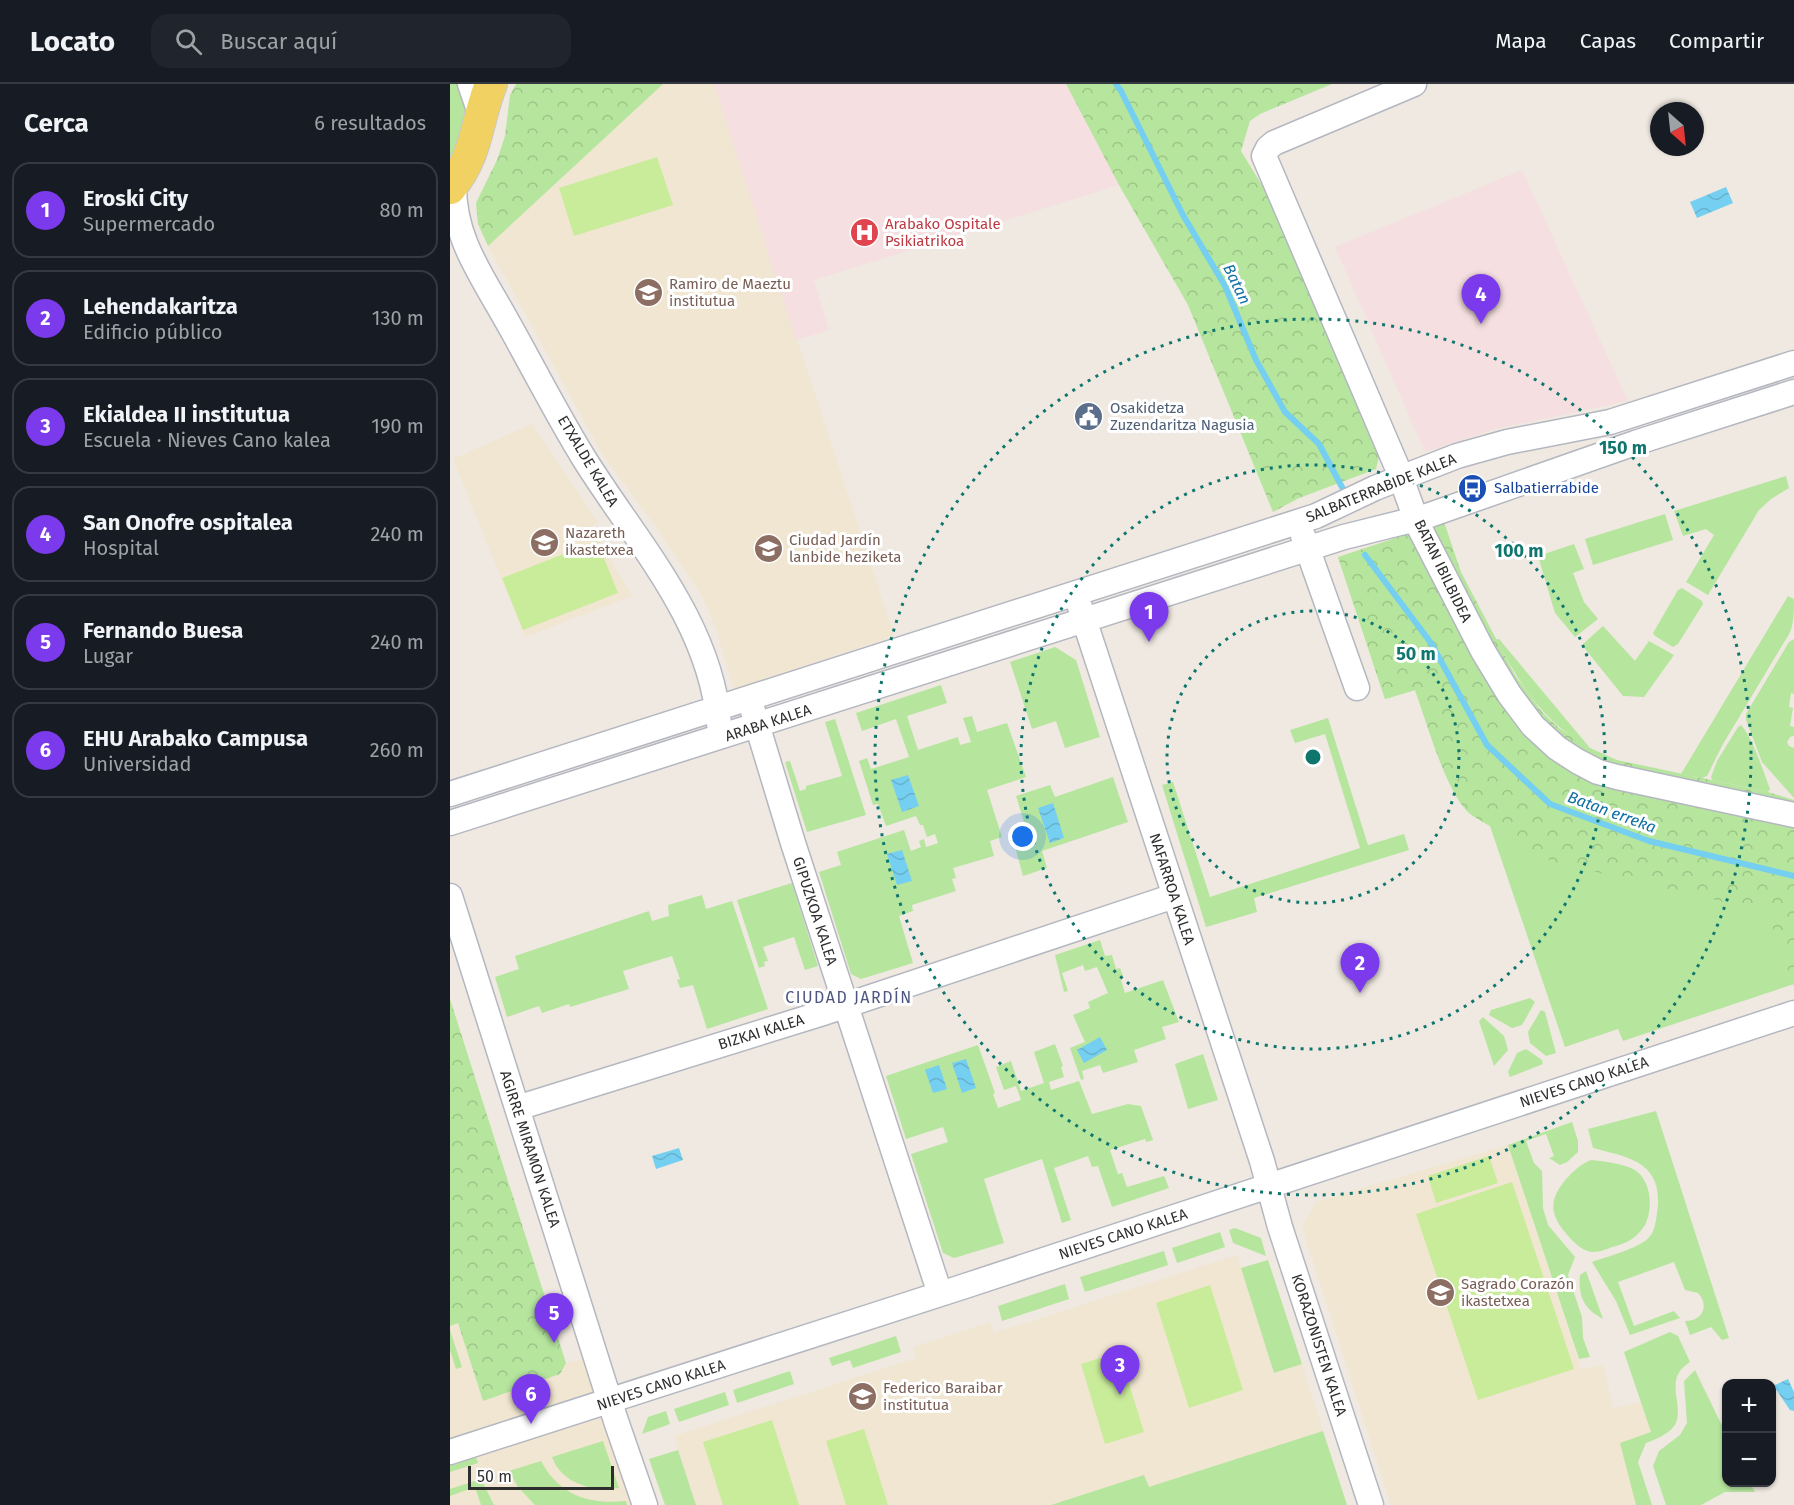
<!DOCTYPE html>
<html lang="es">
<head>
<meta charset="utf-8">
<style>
	:root { --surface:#171b24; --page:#20242c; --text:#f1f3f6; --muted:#9ea1a6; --line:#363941; --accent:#7c3aed }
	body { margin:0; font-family:"Fira Sans",sans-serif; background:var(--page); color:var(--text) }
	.controls { position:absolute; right:18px; bottom:18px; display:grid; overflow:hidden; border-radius:12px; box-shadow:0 2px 4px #0004 }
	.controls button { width:54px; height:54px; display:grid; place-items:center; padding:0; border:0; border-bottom:2px solid var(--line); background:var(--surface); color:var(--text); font:30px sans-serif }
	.compass { position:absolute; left:1200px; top:18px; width:54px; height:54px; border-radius:50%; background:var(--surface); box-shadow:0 2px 4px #0004; rotate:153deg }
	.scale { position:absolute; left:18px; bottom:15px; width:146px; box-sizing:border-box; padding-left:6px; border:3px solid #2e2e2e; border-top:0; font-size:16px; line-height:21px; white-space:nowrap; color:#2e2e2e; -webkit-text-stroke:4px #fff; paint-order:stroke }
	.you { position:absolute; left:573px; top:753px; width:21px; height:21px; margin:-15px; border:4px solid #fff; border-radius:50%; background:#1a73e8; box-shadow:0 0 0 9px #1a73e833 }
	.badge { display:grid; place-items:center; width:39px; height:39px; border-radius:50%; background:var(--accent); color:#fff; font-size:20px; font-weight:700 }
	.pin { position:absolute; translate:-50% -50px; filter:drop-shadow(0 2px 3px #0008) }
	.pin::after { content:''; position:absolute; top:32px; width:21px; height:18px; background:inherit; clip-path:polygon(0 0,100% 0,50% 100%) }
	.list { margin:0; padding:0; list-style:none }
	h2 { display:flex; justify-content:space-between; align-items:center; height:78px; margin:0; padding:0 24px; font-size:26px }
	h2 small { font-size:20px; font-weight:400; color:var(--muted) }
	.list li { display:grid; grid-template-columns:39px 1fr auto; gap:18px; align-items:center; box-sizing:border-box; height:96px; margin:0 12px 12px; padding:0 12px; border:2px solid var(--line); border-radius:18px }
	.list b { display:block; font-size:22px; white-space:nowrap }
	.list p { margin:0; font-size:20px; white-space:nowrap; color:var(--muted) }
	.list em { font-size:20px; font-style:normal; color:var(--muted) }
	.icon { flex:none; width:33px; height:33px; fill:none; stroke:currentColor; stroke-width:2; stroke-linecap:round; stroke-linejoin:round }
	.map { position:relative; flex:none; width:1344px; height:1421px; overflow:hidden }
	header { display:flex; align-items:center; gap:36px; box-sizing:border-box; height:84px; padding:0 30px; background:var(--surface); border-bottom:2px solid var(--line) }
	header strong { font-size:28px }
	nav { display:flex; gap:33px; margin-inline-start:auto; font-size:21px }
	.search { width:420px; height:54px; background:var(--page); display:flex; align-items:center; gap:15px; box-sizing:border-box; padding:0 21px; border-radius:18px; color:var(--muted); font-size:22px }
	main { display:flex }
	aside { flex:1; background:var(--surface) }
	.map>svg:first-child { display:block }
</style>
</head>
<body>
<header>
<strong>Locato</strong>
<div class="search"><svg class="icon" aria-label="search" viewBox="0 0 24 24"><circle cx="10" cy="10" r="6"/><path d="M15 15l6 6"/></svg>Buscar aquí</div>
<nav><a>Mapa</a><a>Capas</a><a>Compartir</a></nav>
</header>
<main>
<aside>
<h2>Cerca<small>6 resultados</small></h2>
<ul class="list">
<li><span class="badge">1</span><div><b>Eroski City</b><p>Supermercado</p></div><em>80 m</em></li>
<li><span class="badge">2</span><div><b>Lehendakaritza</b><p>Edificio público</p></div><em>130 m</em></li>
<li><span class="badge">3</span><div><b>Ekialdea II institutua</b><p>Escuela · Nieves Cano kalea</p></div><em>190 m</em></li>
<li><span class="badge">4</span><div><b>San Onofre ospitalea</b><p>Hospital</p></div><em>240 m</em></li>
<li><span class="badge">5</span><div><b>Fernando Buesa</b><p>Lugar</p></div><em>240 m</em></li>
<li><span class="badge">6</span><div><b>EHU Arabako Campusa</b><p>Universidad</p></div><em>260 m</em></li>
</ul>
</aside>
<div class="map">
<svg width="1344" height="1421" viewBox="0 0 1344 1421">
	<defs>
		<pattern id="park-crowns" width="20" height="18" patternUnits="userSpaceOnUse" patternTransform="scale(1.5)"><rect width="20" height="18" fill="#b6e59e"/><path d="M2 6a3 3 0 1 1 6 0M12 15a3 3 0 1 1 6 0" fill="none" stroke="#9dc588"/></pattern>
		<pattern id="water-waves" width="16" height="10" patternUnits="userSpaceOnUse" patternTransform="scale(1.5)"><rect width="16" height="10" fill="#75cff0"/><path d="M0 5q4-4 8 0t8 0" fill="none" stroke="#66b2ce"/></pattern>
	</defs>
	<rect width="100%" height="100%" fill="#efe9e1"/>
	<path fill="#f0e6d1" d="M213,0h51l180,552 -160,53 -18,-60 -13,-31 -50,-75 -50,-68 -115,-209z
		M82,340l66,98 -7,5 41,69 -107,41 -72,-178z
		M1058,1061l73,224 22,-4 10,43 29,-6 10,31 -31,10 15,62h-245l-89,-278 14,-25z
		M787,1171l37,118 28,-9 21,67 -174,57 -5,-13 -93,30h-355l-22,-69 242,-78 -3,-11 37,-12 40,-13 4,11z
		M8,1239l25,78 76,-27 7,-11 22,-5 50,147h-188v-179z"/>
	<path fill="#f5dfe0" d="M264,0h352l53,101 -305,95 15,50 -33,10z
		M1072,86l106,231 -133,28 -70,23 -90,-205z"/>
	<path fill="#b6e59e" d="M0,0h7c18,32 8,51 -7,81z
		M1336,392l3,12 -18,11 -12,11 -51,85 -22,-13 28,-47 -8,-6 -23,7 -9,-25z
		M1215,430l8,26 -80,25 -8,-26z
		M1124,460l10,25 -11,4 11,29 14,17 -23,18 -20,-24 -17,-57z
		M888,473l198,193 209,76 49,158 -171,57 -5,-12 -53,18 -75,-221c-8,-5 -17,-9 -23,-15 -22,-24 -40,-89 -52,-121l-30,9z
		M1232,504l20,13 1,3 -25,40 -5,3 -18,-11 -2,-3 25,-43z
		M1338,512l6,3c0,14 0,30 -8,40l-63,105 -16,32 -5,2 -21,-4z
		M1153,542l32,35 14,-20 25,14 -30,42 -21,-1 -41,-51z
		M1046,555h3l91,109c-48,-27 -69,-62 -94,-109z
		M1344,555v55l-3,-1 -2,14 4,1 -3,18 4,1v9l-4,1 -3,5 2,4 5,2v50l-32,-36 -16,-42v-6l43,-72z
		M605,563l21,13 24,77 -35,11 -9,-27 -24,8 -22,-67z
		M491,601l6,18 -40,13 11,34 40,-13 2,8 11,-3 -8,-24 9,-2 5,16 30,-9 19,54 -39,13 15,47 -12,4 4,15 -41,12 3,10 -4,1 4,12 -44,14 1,6 -14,5 14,47 -52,16 -10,-5 -32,-102 22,-7 -4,-13 67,-22 7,21 10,-4 -2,-6 5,-2 2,8 12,-4 -3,-9 -8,3 -4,-12h-3l-4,-9 -30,10 -8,-22 -5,1 -14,-44 8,-3 4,11 38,-12 -13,-38 -34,12 -6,-18z
		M878,634l40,127 36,-11 5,16 -155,48 3,14 -51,15 -44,-142 11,-3 37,115 150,-49 -35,-114 -30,9 -5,-13z
		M385,635l31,96 -59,17 -22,-70 5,-1 10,30 6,-2v-3l36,-10 -17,-54z
		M1291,641c12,13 22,46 29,64l-2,3 -56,-12 -1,-3 6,-16 21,-34z
		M663,693l15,45 -86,29 5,17 -24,8 -9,-33 15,-5 -13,-42 34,-11 5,12z
		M342,799l26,83 -13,4 -11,-33 -31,10 5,14 -4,1 1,4 -6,2 -22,-68z
		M252,811l4,14 26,-8 36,108 -61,20 -14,-44 -13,3 -3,-8 3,-1 -8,-23 -49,15 6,18 -59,18 -1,-3 -27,9 -3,-7 -32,11 -12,-40 24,-8 -4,-13 134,-45 3,10 17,-5 -1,-11z
		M650,856l5,16 7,-1 4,14 4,-1 3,8 -3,1 5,16 38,-13 16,42 -17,5 4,12 -32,11 4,12 -35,11 -3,-8 -18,6 2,8 -3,1 -11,-32 15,-6 -12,-27 17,-7 -2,-6 20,-9 -11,-26 -12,4 -2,-6 -21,8 6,18 -4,1 -9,-37z
		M1080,914l5,4 -13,23 -10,3 -23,-13 2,-5z
		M1091,926l4,2 11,41 -10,3 -16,-13 -2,-11z
		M1033,933l21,19 4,14 -14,16 -15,-45z
		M605,960l8,22 -2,1 3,10 -15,5 2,8 28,-9 13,33 36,-10 13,2 12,34 -7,2 -1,-3 -35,11 8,24 4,-1 5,14 37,-11 5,12 -57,19 -14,-41 -6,1 -4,-11 -34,12 17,52 -9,3 -20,-64 -58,20 20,64 -50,15 -11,-5 -32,-99 37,-12 -5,-15 -37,12 -20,-63 92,-31 17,48 -2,1 5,14 23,-8 -5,-14 -12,4 -8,-23 15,-6 10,30 23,-8 -10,-31z
		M1076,965l16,11 1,4 -33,13 -2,-5 9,-19z
		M753,970l15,46 -30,9 -13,-45z
		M1206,1027l73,227 -7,2 -11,-13 -21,8 -5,-14c17,0 25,-15 13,-28l-13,-3 -11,-28 -56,20 16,44 40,-15 6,7 -50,17 -14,-34 -24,-39c15,-6 49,-13 59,-27 5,-7 6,-22 7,-31 2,-43 -31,-47 -65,-56l-5,-19z
		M1122,1038l6,19v11l-11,10 -7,3 -11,-7 5,-2 -8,-22 -20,7 8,22 8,8 1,37 5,17 27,32 -7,18 14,42 1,21 7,19 -11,2 -71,-214z
		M1141,1076c12,1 34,4 44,10 17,12 18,39 10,55 -7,12 -19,19 -33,22 -5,2 -12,5 -18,5 -10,0 -17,-7 -23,-13 -18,-19 -25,-34 -8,-56 8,-10 16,-18 28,-23z
		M785,1144l26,10 5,18 -33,-13 -4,-13z
		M770,1148l5,15 -48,16 -5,-15z
		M714,1167l4,14 -83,27 -5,-15z
		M818,1176l34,104 -28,9 -33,-105z
		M1136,1187l17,48c-19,-10 -25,-23 -23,-44z
		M615,1200l4,15 -67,22 -4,-15z
		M0,1246l12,37 -6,2 -6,-19z
		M1220,1248l8,4 12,26c-3,2 -8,6 -10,9 -12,16 5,40 -6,55 -7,9 -18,13 -28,17l-8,19 14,43h-16l-16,-62 31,-11 -27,-80z
		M446,1252l5,16 -48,16 -3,-8 -18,6 -3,-8z
		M1245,1286l31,64v48l24,1 5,9h-30l-24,13h-35l-13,-39 6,-15 21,-16 7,-12 -3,-42z
		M340,1287l4,13 -57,19 -4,-13z
		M275,1308l4,13 -50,17 -5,-13z
		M216,1327l4,13 -28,10 6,-17z
		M873,1347l24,74h-296l93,-30 5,12z
		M153,1357l16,47c-26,4 -57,-4 -67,-31z
		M228,1366l18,55h-31l-16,-46z
		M25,1370l3,9 -28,9v-10z
		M91,1377c18,34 48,44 85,40l1,4h-92l-17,-18 -9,-16z
		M31,1395l13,26h-13l-6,-18 -25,9v-7z"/>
	<path fill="url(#park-crowns)" d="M66,0h147l-175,162 -10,-22 -2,-21 21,-43 8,-24 5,-41z
		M616,0h266l-72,30 -10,7 -9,30 30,49 109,252 -4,17 -77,29 -26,14 -85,-207 -69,-120z
		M994,438l17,50 54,103 27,37 17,16 31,20 27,12 151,32 26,8v187l-27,-75 -214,-50 -73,-42c-7,-4 -13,-8 -18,-15 -20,-27 -35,-82 -47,-115l-30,9 -47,-142z
		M0,915l116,364 -6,11 -77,27 -25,-78 -8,3z"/>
	<path fill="#c9ec9a" d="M207,73l16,48 -99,31 -15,-48z
		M147,457l21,52 -95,37 -21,-52z
		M1039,1072l9,27 -62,20 -8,-27z
		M1062,1098l62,187 -96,31 -62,-186z
		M760,1201l33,105 -54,18 -33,-105z
		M669,1268l25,80 -39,12 -24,-80z
		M322,1336l27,85h-76l-20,-63z
		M414,1345l24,76h-42l-20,-64z"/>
	<path fill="url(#water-waves)" d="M1276,103l7,16 -36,15 -7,-16z
		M458,691l11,31 -17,6 -11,-32z
		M603,719l11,35 -14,5 -12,-35z
		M452,766l10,31 -15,4 -10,-31z
		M650,953l7,13 -23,13 -7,-13z
		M516,975l10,29 -14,5 -10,-30z
		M489,981l8,24 -14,4 -8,-23z
		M229,1064l4,12 -27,9 -4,-13z
		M1338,1295l6,13v19l-4,-1 -15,-22v-3z"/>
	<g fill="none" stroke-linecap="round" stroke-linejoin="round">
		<path stroke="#75cff0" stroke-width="6" d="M666,0l5,7 62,124 42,71 31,74 29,52 34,32 24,45
			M915,471l66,88 56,102 63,59 99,37 145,35"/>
		<defs>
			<path id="minor" d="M20,0l8,23v14
				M964,0l-140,59 -6,5 -4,8 133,311 21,58 65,126 26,43 24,32 24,22 20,13 21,11 19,5 177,38
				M4,99c-1,55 27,91 53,138 26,46 50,94 78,139 52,83 125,161 134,264
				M853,452l54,152
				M630,523l182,554 18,66 91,278
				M303,627l40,132 147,451
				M0,710l866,-278 59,-28 82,-32 50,-14 103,-20 184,-59
				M0,739l894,-286 80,-20 211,-74 159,-51
				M0,812l166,525 29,84
				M67,1024l306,-95 351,-117
				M0,1368l512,-165 832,-274"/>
			<path id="major" d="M0,104c28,-34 26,-66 41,-104"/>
		</defs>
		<use href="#minor" stroke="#b4b7c1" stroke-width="27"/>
		<use href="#major" stroke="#c9c9c9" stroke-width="34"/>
		<use href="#minor" stroke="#fff" stroke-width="24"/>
		<use href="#major" stroke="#f2d163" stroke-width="32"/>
	</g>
	<g fill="none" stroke="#0f766e" stroke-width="3" stroke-dasharray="3 6">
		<circle cx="863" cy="673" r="146"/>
		<circle cx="863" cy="673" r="292"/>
		<circle cx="863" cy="673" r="438"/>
	</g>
	<defs>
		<symbol id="hospital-disc" viewBox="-11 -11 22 22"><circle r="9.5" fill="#e0444e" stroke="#fff"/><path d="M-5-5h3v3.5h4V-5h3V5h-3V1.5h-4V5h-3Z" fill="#fff"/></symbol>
		<symbol id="school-disc" viewBox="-11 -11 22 22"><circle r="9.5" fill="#8d6e63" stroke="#fff"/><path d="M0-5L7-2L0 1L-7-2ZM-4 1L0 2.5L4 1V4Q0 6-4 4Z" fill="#fff"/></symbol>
		<symbol id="civic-disc" viewBox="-11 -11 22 22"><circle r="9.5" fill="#5c6f8a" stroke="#fff"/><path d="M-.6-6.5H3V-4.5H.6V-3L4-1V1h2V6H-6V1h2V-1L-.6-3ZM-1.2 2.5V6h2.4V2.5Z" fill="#fff"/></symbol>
		<symbol id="bus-disc" viewBox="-11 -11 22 22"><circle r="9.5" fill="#1a4fb4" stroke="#fff"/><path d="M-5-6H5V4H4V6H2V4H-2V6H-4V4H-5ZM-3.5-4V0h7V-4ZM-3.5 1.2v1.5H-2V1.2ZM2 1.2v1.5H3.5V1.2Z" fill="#fff"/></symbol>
		<symbol id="university-disc" viewBox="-11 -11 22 22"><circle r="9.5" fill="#8d6e63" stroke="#fff"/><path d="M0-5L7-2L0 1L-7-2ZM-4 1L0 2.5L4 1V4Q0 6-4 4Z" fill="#fff"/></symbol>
	</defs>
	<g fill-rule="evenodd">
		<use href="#hospital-disc" x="398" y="132" width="33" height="33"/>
		<use href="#school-disc" x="182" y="192" width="33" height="33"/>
		<use href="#civic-disc" x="622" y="316" width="33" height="33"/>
		<use href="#bus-disc" x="1006" y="388" width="33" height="33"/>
		<use href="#school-disc" x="78" y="442" width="33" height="33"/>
		<use href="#university-disc" x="302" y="448" width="33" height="33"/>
		<use href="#school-disc" x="974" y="1192" width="33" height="33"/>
		<use href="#school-disc" x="396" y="1296" width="33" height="33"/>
	</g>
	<g text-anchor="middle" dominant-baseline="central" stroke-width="6" stroke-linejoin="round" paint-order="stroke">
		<g font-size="15" fill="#be3a42" stroke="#fff" text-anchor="start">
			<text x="435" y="140">Arabako Ospitale<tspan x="435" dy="17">Psikiatrikoa</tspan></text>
		</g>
		<g font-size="15" fill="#785e54" stroke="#fff" text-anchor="start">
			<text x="219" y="200">Ramiro de Maeztu<tspan x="219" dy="17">institutua</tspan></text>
			<text x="115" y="449">Nazareth<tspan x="115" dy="17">ikastetxea</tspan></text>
			<text x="339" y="456">Ciudad Jardín<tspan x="339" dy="17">lanbide heziketa</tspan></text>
			<text x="1011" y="1200">Sagrado Corazón<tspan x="1011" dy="17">ikastetxea</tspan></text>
			<text x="433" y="1304">Federico Baraibar<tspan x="433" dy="17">institutua</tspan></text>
		</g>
		<g font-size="15" fill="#4e5e75" stroke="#fff" text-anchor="start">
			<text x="660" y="324">Osakidetza<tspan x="660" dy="17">Zuzendaritza Nagusia</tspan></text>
		</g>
		<g font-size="15" fill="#2e2e2e" stroke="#fff">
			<text transform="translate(138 377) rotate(59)">ETXALDE KALEA</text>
			<text transform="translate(931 404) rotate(-22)">SALBATERRABIDE KALEA</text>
			<text transform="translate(993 487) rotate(64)">BATAN IBILBIDEA</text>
			<text transform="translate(318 639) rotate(-18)">ARABA KALEA</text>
			<text transform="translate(722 805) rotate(72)">NAFARROA KALEA</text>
			<text transform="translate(365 827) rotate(72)">GIPUZKOA KALEA</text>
			<text transform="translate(311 948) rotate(-17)">BIZKAI KALEA</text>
			<text transform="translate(1134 998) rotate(-18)">NIEVES CANO KALEA</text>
			<text transform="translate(80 1065) rotate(72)">AGIRRE MIRAMON KALEA</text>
			<text transform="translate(673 1150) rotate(-18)">NIEVES CANO KALEA</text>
			<text transform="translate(869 1261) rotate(72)">KORAZONISTEN KALEA</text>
			<text transform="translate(211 1301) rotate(-18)">NIEVES CANO KALEA</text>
		</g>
		<g font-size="15" fill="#164399" stroke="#fff" text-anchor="start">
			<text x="1044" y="404">Salbatierrabide</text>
		</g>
		<g font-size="16" font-style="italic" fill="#0d6fa3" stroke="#fff">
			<text transform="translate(787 200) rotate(64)">Batan</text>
			<text transform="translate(1162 728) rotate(20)">Batan erreka</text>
		</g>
		<g font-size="16" letter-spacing="1.5" fill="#4d5680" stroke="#fff">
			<text x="399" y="913">CIUDAD JARDÍN</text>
		</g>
	</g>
	<circle cx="863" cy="673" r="9" fill="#0f766e" stroke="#fff" stroke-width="3"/>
	<g font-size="18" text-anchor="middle" font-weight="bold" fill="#0f766e" stroke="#fff" stroke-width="6" stroke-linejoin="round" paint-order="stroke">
		<text x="1173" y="370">150 m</text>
		<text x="1069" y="473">100 m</text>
		<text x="966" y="576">50 m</text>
	</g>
</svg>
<div class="controls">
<button>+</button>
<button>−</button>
</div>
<svg class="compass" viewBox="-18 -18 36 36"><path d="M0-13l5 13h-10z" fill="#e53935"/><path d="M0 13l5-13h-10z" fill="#9ea1a6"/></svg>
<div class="scale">50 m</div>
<div class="you"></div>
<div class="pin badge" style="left:699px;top:558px">1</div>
<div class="pin badge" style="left:910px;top:909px">2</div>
<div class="pin badge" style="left:670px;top:1311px">3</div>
<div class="pin badge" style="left:1031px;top:240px">4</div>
<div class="pin badge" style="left:104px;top:1259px">5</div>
<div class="pin badge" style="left:81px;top:1340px">6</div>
</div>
</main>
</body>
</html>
